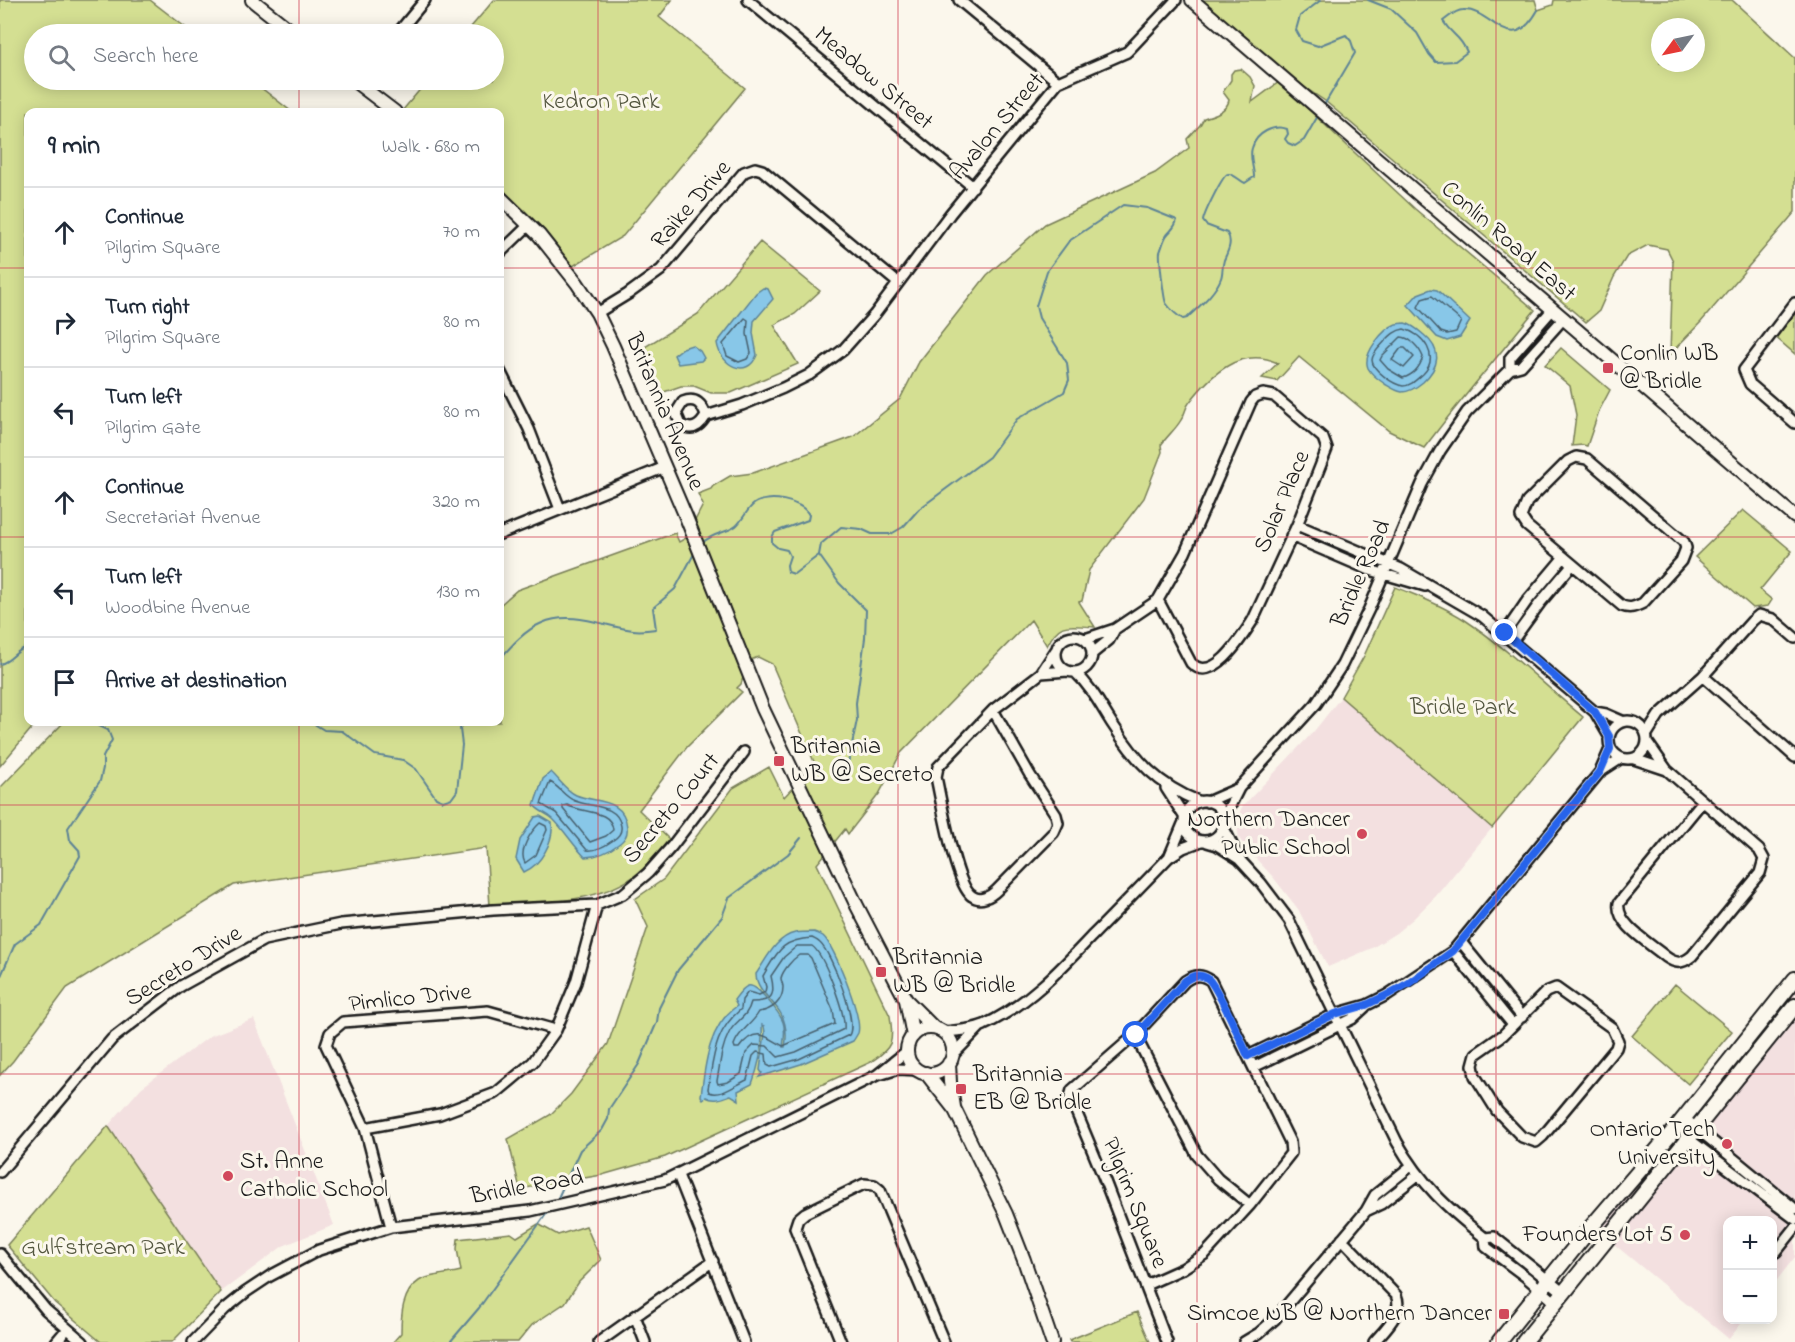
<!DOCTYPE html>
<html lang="en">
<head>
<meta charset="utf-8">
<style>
	:root { --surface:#fff; --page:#f2f2f3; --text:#1f2937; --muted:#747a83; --line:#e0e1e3 }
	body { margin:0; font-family:"Indie Flower",sans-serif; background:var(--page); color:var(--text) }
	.controls { position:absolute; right:18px; bottom:18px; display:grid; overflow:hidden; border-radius:12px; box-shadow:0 3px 15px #0003 }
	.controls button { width:54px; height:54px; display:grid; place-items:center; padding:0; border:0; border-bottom:2px solid var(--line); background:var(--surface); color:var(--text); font:30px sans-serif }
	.compass { position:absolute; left:1651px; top:18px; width:54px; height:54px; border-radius:50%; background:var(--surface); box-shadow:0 3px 15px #0003; rotate:237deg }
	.stop { position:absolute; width:18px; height:18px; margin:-14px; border:4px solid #2563eb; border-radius:50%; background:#fff }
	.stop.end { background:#2563eb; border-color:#fff; box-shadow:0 2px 6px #0008 }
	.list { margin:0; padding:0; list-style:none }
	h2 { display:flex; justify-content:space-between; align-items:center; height:78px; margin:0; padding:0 24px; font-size:26px }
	h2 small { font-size:20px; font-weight:400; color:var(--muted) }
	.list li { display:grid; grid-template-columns:39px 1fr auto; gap:18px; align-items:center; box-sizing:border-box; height:90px; padding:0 24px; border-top:2px solid var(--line) }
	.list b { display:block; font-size:22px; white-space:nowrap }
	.list p { margin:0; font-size:20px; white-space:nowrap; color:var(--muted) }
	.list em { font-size:20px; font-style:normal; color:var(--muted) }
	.icon { flex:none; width:33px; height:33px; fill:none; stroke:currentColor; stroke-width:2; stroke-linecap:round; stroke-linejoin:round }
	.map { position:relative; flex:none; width:1795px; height:1342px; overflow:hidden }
	.search { position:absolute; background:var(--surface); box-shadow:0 3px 15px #0003; left:24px; top:24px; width:480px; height:66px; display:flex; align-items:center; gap:15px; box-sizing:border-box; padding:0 21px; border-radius:33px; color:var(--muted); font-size:22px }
	.panel { position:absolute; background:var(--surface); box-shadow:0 3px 15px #0003; left:24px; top:108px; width:480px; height:618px; border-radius:12px }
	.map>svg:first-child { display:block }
</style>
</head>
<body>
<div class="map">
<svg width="1795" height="1342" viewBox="0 0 1795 1342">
	<rect width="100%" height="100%" fill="#fbf7ec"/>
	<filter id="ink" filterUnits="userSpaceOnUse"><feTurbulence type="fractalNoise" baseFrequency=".0167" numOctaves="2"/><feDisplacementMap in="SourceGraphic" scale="12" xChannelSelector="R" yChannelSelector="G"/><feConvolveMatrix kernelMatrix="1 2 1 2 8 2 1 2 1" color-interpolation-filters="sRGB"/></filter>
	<g filter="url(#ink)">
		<path fill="#f3e0e0" d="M1341,697l151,131 -56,68 -23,23 -17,14 -24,15 -44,19 -30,-58 -25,-32 -28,-30 -6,-9 -3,-17 6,-14 73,-77z
			M1795,984v273l-22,28 -1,-65h-44v100h16l-15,19 -137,-113z
			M254,1019l80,206 -51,21 -62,46 -113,-166 33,-38 69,-52z"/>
		<path fill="#d4df92" stroke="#787e57" stroke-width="1.5" fill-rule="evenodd" d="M0,0h150l44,34h-160v46h217l41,32h-264v610h9l-37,44z
			M494,0h178l-13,17 86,71 -122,148 -50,30 -28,-35 -45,-44v-75l-98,-1 26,-31h66v-46h-29z
			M1192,0h343l3,10 15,-5 1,-5h178l63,58v154l-94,110 -31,32 3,-93 -6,-12 -19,-4 -21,11 -13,21 -15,34 -13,11 -261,-221 -52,-35zM1660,27h36v36h-36z
			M1241,69l9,8 5,9 -3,16 27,-20 136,127 120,101 -87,107 -24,31 -35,-17 -90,-74 -22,24 -15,-3 16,-15c-37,-17 -67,11 -89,40 -4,5 -4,12 -8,17 -5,9 -14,16 -20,25l1,7 -18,46 -55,72 -7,31 -3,1 16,25c-25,-1 -35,-8 -48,19l-16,-26 -130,133 -22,41 -31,40 -3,-5 -28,35 73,152c4,26 3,31 -19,46l-206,95 -63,18 -82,14 -12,-50 42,-24 21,-21 37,-50 40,-117 -13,-28 29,-20 69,-91 36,-21 15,30 31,-33 -43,-100 -14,-7 -10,4 -7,23 -4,4 5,4 -55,55 -48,63 30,29c-9,12 -18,25 -31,34 -37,31 -101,30 -148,33l-4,-58 -252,37 -167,103 -54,73 -13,14v-287l64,-66h436v-117l17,-15 158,-57 4,9 7,-4 17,-33 -5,-11 13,-5 2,-3 17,-10 23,-3 100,-36 47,-38 19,-37 68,-87 58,-51 110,-51 34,-25 -2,-9 13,-14 4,-7c10,-3 23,-7 25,-18l-6,-8 8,-12v-6l3,-4z
			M760,242l60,49 -25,23 -21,11 24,39 -67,29h-20l-17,-7h-13l-20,7 -21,-43 58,-36z
			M1795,310v44l-21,-18z
			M1561,348l49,42 -11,21 -12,35 -4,-1 -11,1 4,-31 -6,-29 -25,-21z
			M1743,510l49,41 -32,39 12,10 -4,6 -15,2 -58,-51z
			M1395,587c24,9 48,19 70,33 42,28 79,65 118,97l-91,111 -151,-131 23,-41z
			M1675,984l57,47 -44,53 -56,-48z
			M108,1126l113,166 -49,50h-71l-46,-39 -48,-58z
			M538,1224l20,11 28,-9 15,34 -22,22 -14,21 -33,22 -14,17h-125l8,-9c0,-18 1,-41 18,-52 9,-6 32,-7 42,-10l-4,-22 1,-10 53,-6 6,4z
			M1137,1312l13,30h-80l-1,-2z"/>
		<path fill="#88c7e8" stroke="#5d8396" stroke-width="1.5" d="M763,288l5,1 5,10 -19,22 -1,12 4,22c-10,25 -37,10 -40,-12l39,-50z
			M1431,289l6,1 33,31 -10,16 -13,4 -10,-4 -29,-32 10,-11z
			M1405,323c8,2 13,7 19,12 19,16 15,32 -1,47 -6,5 -13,10 -21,10 -6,-1 -12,-5 -17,-8 -6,-4 -14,-10 -17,-16 -6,-14 15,-39 28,-44 0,0 8,-1 9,-1z
			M692,345l8,6 4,7 -3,3 -23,3 -4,-9 9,-7z
			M551,772c9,8 14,18 25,23 18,8 48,2 51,32 1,6 -2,12 -7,16 -10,8 -23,14 -35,14 -12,-12 -20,-26 -32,-38 -6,-6 -14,-7 -19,-14l9,-26z
			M540,816l12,7c2,18 -11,42 -28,49l-8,-13 4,-19 15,-23z
			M814,932c3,1 6,2 9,4 11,9 40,82 35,97 0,0 -4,7 -5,8l-52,23 -42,13 3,-4 -2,-3 5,-37 -1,-7 -2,-1c1,19 -3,41 -10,59l-14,7 1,9 -8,-5c-9,3 -16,7 -25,2l-3,2 -2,-3c4,-32 8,-71 36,-90l-3,-6c3,-4 9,-13 14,-14 9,-3 32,28 35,36 3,8 1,17 0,25h2c2,-11 2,-22 -4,-33 -7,-13 -25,-24 -25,-40 10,-14 20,-37 39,-41 6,-1 13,-1 19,-1z"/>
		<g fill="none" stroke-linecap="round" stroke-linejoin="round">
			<path stroke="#47606e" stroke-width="1.5" d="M1432,296l29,25 -5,11 -9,2 -6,-2 -23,-25 4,-8z
				M745,318l3,2 -1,14 4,19 -4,6 -8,3 -12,-6 -4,-12z
				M1404,329c20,5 36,28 19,45 -6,5 -12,12 -20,12 -9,-1 -31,-16 -31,-26 0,-7 9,-14 13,-19 6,-6 11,-11 19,-12z
				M1401,337c9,0 19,12 22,20 -3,10 -10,18 -20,21l-15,-9 -8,-9 2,-4z
				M1401,348h4l9,9 -10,11 -12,-8z
				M550,782c9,4 14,15 25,19 15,6 43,3 46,25 1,7 -3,11 -9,15 -7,5 -17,10 -25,9l-31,-37 -15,-9z
				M567,805c13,8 45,4 46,25l-7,6 -16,6 -27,-33v-3z
				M540,823l6,3 1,4 -11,25 -11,8c-7,-12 6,-32 15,-40z
				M812,938c4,2 5,2 8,5 12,11 38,78 29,92l-50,24 -28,8 -4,-2 -1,-11 -9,-2 -4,4 -6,24c-12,5 -25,17 -38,12l-1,-3c6,-34 6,-57 33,-80l1,-9 6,-8 11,3 6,-3 1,-5 -3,-11c15,-25 18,-36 49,-38z
				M797,946h15c12,8 34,68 32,83l-48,23 -18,5 -11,-11 -13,-1 -8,8 -5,21 -13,8 -10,2 -1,-3c3,-16 4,-33 12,-48 6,-13 18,-14 22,-31 21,0 25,-6 20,-26l13,-19z
				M799,955h9l3,3 22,52 2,14 -52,22c-17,-10 -28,-20 -44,2h-4l-1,-3c5,-15 18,-20 25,-33 13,-2 24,-10 24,-25 0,-3 -2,-6 -2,-9 2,-8 12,-19 18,-23z"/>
			<path stroke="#5d8396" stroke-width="2" d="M1321,0l-21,16 -4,14 6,11 16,5 28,-11 5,6 4,12 -32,54
				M1368,0l23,9 26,24 12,21 7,8 19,-1 12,-9c-7,-17 -15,-16 -24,-31 6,-4 12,-11 20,-11 29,-2 47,50 75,0
				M702,543c12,-11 25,-10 34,-17 7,-6 11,-17 18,-22 13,-10 48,-4 55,11l-1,5 -33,12 -3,5v6l6,5 9,2 3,6 -3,9 1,7 6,2 25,-19 2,-11 20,-17 20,2 11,5h19l12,-7 16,-18 70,-52 28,-38 47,-27 5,-12 -2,-17 -28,-45 -3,-12 11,-35 22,-30 54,-36 24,3 30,12c-2,8 -5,9 -10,15 -3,4 -5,12 -7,17 -1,5 4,48 6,51 5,7 10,12 17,16l4,-1c11,-11 28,-24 34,-40 2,-5 1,-12 3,-18 4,-9 9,-18 3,-27l-21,-8 -3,-4c1,-7 20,-47 25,-47 5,-1 12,7 17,9l9,-6c0,-9 -5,-20 -2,-29 4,-15 22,-24 35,-19l1,5 -3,5 3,4 7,3 9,-6 15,-26
				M819,555l20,28 27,27 -1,28 -9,65 1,17 -8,39 -7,21
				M500,659c11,-13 25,-29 42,-36 29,-13 62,3 91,7 7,1 16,0 23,-1l-3,-21 22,-19 20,-37
				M0,664c12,-3 16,-15 28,-17
				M311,722l13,8 18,1 33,24 28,5 13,9 20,29 7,3 9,-3 5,-7 5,-46 -2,-16 2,-7
				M0,978l15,-34 26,-19 39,-69 -1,-6 -9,-10 -2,-12 32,-47 3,-13v-11l9,-17 -4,-10 -17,-8
				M557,1200l23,-50 22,-20 6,-11 1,-10 30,-45 18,-42 2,-14 19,-38 44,-53 7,-19 59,-44 13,-16
				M450,1342l29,-34 68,-95"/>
			<defs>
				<path id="minor" d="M748,0l225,187
					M959,0l99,82
					M397,34l28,-34
					M500,253l29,-28
					M1795,303l-51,67 6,14 45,39
					M597,313l31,-19 33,-24 83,-98 11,-4 7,2 136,113
					M1510,369v-11l43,-49
					M500,371l29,58 31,80
					M706,416c-4,-12 -10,-19 -23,-14l-7,11 5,12c12,7 19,1 25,-9l36,-11 41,-17 26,-13 34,-25 32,-36 75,-100 108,-132 69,-30 49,-52
					M1576,457l11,2 97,83 2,6 -5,13 -38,42c-8,4 -13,6 -21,3l-95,-80 -6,-9 6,-15 41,-41z
					M1297,525l104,44 81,47 113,96 14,24
					M500,534l165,-67
					M1291,536l79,34 55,16
					M1505,633l22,-32 37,-44
					M1056 654a18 18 0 1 1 36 0a18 18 0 1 1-36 0Z
					M1085,639l30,-10 43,-29 33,63c22,22 51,-26 62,-43l44,-95 30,-76 -4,-11 -49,-42 -11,-2 -8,3 -4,5 -66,151 -27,47
					M1513,640l27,-37 32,-38
					M1093,653l16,-13 6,-11
					M1075,672c18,17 25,33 38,53 23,36 45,60 85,76
					M1041,673l27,-2
					M1703,676l92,81
					M993,710l37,65 26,40 2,8 -4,9 -57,58c-7,7 -17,12 -25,6 -17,-11 -31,-97 -36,-119l2,-10 55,-57 48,-37 15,-23
					M1595,712l11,2 16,7
					M1609 740a19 19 0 1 1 38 0a19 19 0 1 1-38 0Z
					M1647,734l12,-19 44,-39 49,-55 7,-6 14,4 22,19
					M1648,743l19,27 92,80 5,9 -4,14 -68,83c-10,8 -16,8 -26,1 -15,-13 -51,-33 -47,-54l83,-101
					M1634,759l33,11
					M1600,772l20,-13
					M1166,788l18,28
					M1184 821a20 20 0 1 1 40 0a20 20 0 1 1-40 0Z
					M1207,802l32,-14
					M1224,818l15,-30 77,-84 26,-39 27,-56 53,-125 18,-33 27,-39 43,-43 11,-3 43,-48
					M1224,828l15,31 22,24 28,37 108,222c25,43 49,65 88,96
					M1207,842l10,3 22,14
					M1170,855l13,-31
					M1461,942l61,75
					M1453,951l60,74
					M1556,988l56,40 6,13 -2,7 -73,88 -7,6 -14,-5 -25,-26 -22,-35 -2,-11 3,-11 27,-19 43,-43z
					M943,1032c14,-1 29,-2 41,-7 43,-20 75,-54 107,-88 26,-26 52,-53 78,-80l14,-9 16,-6
					M1135,1035l62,120 21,24 32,26
					M953,1055l27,-28
					M1248,1056l87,-42 32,-9 20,-10 66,-44 147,-179 10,-23
					M1254,1067l98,-48 13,-12
					M882,1074l16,-5 20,1
					M1684,1118l111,91
					M365,1128l75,-14 56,-21 37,-31 23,-32 20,-48 21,-77
					M1685,1136l110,83
					M0,1172l112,-133 69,-53 83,-46 77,-16 152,-14 104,-5 26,-11 25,-21 24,-27 72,-94
					M678,1175l66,167
					M1366,1211l15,-7 37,-29
					M391,1227l-26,-99 -39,-83 4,-12 13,-11 145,-11 68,19
					M1342,1239l54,56c8,18 -11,34 -22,47
					M1776,1252l19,-24
					M0,1254l46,56 37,32
					M1146,1285l36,-16 23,-15 45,-49 41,-52 -1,-11 -79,-161c-9,-7 -16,-7 -26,0l-50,54 -63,55 -2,7 33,79 64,166
					M1556,1303l-30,-26 -40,-30 -1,-9 9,-1 70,56
					M635,1316l10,26
					M56,1342l11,-13
					M193,1342l32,-33 21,-17 24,-16 49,-26 72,-23 139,-16 135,-31 212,-105 30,-24
					M599,1342l114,-81
					M841,1342l-46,-114 3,-9 7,-6 59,-29 10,1 6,5 64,152
					M1244,1342l15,-9 16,-14 91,-108 9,-16 36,-29"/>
				<path id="tertiary" d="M252,0l43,34
					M1192,0l603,517
					M353,80l42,32
					M500,197l39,38 38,48 20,30 16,33 73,171 77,192 94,197 49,94 7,36
					M906,1000l28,28
					M907 1051a23 23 0 1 1 46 0a23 23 0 1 1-46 0Z
					M949,1063l1,19 4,25
					M926,1073l29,37 51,104 18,46 28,82"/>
				<path id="secondary" d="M1499,1342l93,-116 84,-98 119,-149
					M1524,1342l271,-336"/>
			</defs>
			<use href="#minor" stroke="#1c1c1c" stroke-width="14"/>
			<use href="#tertiary" stroke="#1c1c1c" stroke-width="16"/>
			<use href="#secondary" stroke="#1c1c1c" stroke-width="18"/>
			<use href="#minor" stroke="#fbf7ec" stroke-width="9"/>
			<use href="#tertiary" stroke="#fbf7ec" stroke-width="12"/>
			<use href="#secondary" stroke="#fbf7ec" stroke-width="14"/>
		</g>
	</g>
	<g fill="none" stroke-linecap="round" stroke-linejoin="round" filter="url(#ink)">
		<path stroke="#2563eb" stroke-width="8" d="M1136,1035l49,-54c7,-5 13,-8 22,-3 9,5 35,65 41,78l87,-42 31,-9 21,-10 22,-12 44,-32 147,-179 10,-23 -1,-13 -14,-24 -90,-79"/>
	</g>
	<path fill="none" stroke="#d1495b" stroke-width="1.5" stroke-opacity="0.55" d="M299,0v34M598,0v1342M898,0v1342M1197,0v1342M1496,0v1342M299,80v32M0,268h28M500,268h1295M0,537h28M500,537h1295M299,722v620M0,805h1795M0,1074h1795"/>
	<g fill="#d1495b" stroke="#fbf7ec" stroke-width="2">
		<rect x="1602" y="362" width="12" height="12" rx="3"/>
		<rect x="773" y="755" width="12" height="12" rx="3"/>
		<circle cx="1362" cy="834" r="6"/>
		<rect x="875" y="966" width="12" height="12" rx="3"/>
		<rect x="955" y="1083" width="12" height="12" rx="3"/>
		<circle cx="1727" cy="1144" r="6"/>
		<circle cx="228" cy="1176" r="6"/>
		<circle cx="1685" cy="1235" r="6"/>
		<rect x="1498" y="1308" width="12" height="12" rx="3"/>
	</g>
	<g text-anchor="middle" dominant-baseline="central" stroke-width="6" stroke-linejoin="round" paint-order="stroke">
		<g font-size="24" fill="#1c1c1c" stroke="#fbf7ec">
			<text transform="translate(873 79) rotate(40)">Meadow Street</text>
			<text transform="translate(998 127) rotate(-50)">Avalon Street</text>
			<text transform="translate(692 205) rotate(-49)">Raike Drive</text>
			<text transform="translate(1508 242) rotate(41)">Conlin Road East</text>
			<text transform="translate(664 412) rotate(67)">Britannia Avenue</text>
			<text transform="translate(1283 502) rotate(-67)">Solar Place</text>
			<text transform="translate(1362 574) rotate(-66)">Bridle Road</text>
			<text transform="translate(672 809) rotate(-50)">Secreto Court</text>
			<text transform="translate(184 967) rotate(-32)">Secreto Drive</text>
			<text transform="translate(410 999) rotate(-6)">Pimlico Drive</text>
			<text transform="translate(527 1188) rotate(-10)">Bridle Road</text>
			<text transform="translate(1134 1203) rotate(68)">Pilgrim Square</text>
		</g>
		<g font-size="24" fill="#53563f" stroke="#fbf7ec">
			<text x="601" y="102">Kedron Park</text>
			<text x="1463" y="708">Bridle Park</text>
			<text x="103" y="1248">Gulfstream Park</text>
		</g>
		<g font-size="24" fill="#1c1c1c" stroke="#fbf7ec" text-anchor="start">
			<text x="1620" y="354">Conlin WB<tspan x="1620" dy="28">@ Bridle</tspan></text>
			<text x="791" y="747">Britannia<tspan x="791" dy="28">WB @ Secreto</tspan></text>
			<text x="1350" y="820" text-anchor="end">Northern Dancer<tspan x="1350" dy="28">Public School</tspan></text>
			<text x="893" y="958">Britannia<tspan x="893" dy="28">WB @ Bridle</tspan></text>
			<text x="973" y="1075">Britannia<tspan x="973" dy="28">EB @ Bridle</tspan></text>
			<text x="1715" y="1130" text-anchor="end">Ontario Tech<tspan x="1715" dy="28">University</tspan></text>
			<text x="240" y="1162">St. Anne<tspan x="240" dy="28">Catholic School</tspan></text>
			<text x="1673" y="1235" text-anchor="end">Founders Lot 5</text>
			<text x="1492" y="1314" text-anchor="end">Simcoe NB @ Northern Dancer</text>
		</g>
	</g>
</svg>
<div class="controls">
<button>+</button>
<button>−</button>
</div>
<svg class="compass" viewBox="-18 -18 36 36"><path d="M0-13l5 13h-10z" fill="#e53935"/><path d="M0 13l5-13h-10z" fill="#747a83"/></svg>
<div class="stop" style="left:1136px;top:1035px"></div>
<div class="stop end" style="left:1505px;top:633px"></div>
<div class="search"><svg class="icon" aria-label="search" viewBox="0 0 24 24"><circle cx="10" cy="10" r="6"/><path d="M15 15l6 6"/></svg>Search here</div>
<section class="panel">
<h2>9 min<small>Walk · 680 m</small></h2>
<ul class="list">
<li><svg class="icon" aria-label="ahead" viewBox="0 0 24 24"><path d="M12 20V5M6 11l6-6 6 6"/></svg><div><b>Continue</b><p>Pilgrim Square</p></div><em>70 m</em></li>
<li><svg class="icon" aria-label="right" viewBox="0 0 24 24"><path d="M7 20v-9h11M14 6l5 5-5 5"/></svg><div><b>Turn right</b><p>Pilgrim Square</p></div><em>80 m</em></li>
<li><svg class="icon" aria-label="left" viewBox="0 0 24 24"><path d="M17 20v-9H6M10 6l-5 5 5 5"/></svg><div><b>Turn left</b><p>Pilgrim Gate</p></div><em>80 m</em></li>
<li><svg class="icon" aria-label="ahead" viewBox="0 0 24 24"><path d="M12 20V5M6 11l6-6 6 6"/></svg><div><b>Continue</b><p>Secretariat Avenue</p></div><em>320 m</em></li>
<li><svg class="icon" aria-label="left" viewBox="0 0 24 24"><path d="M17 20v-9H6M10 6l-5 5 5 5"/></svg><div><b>Turn left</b><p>Woodbine Avenue</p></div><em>130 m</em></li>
<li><svg class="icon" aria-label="arrive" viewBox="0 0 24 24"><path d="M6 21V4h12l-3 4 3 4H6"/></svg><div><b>Arrive at destination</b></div></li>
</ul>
</section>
</div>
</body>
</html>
